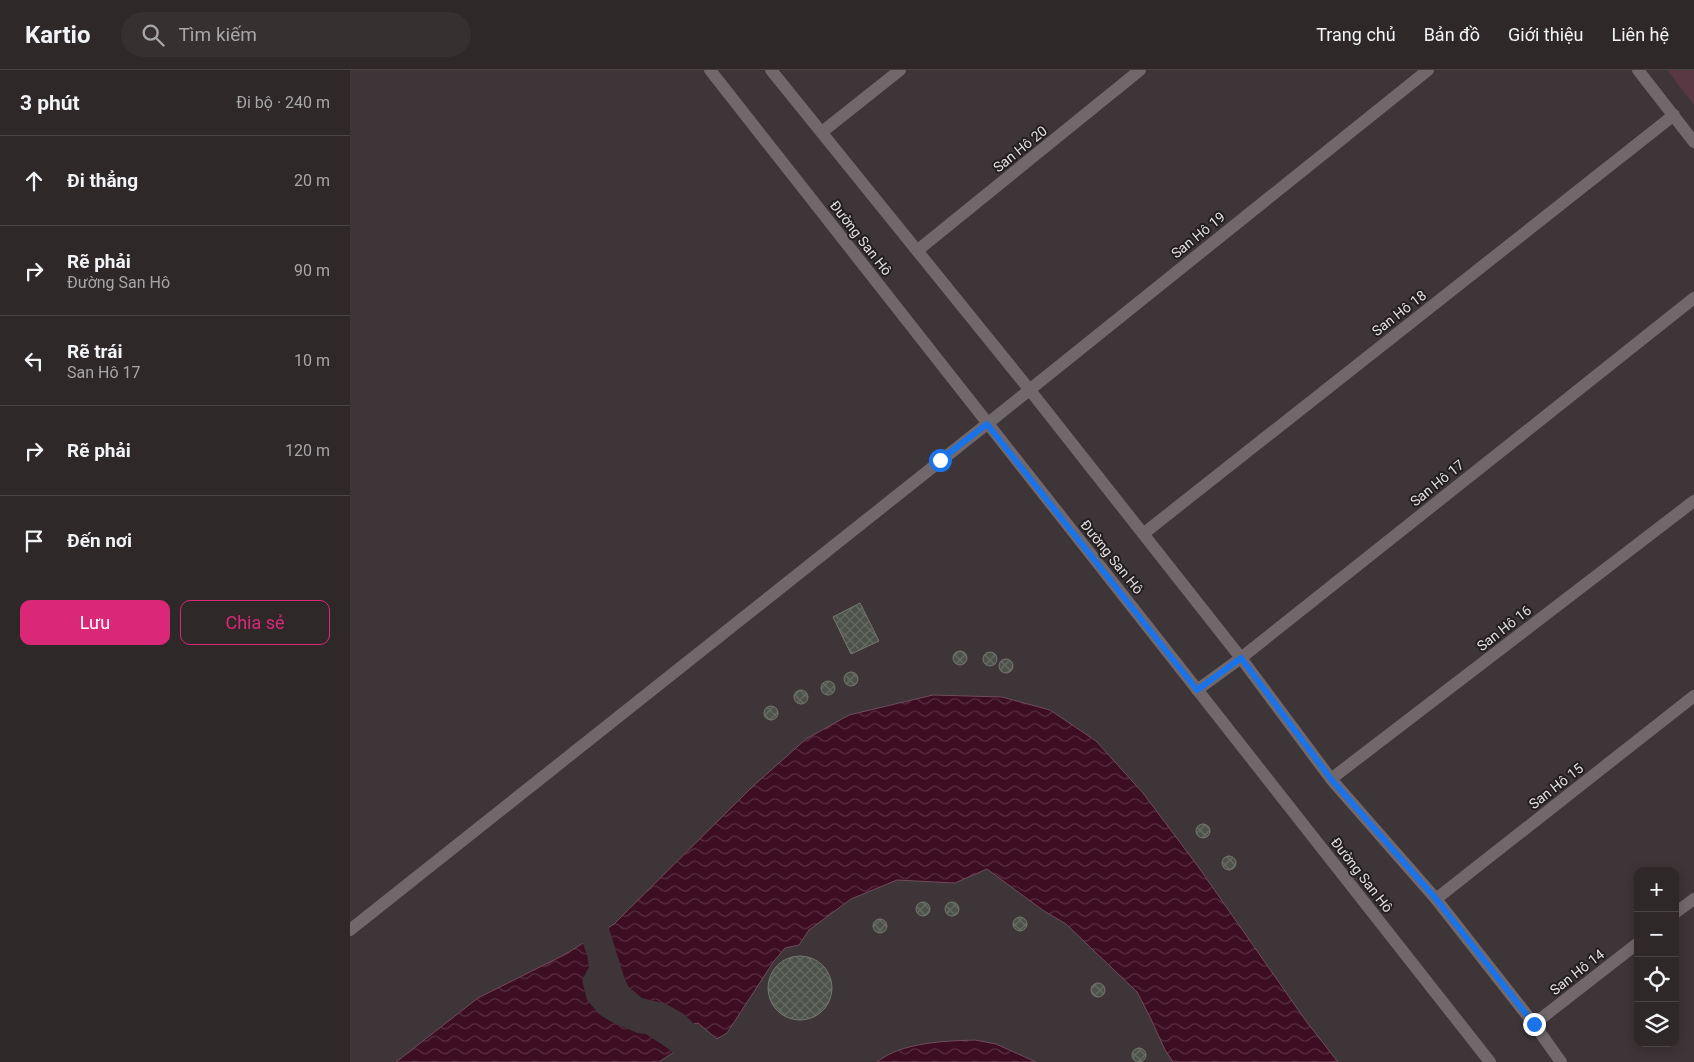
<!DOCTYPE html>
<html lang="vi">
<head>
<meta charset="utf-8">
<style>
	:root { --surface:#2e2829; --page:#363031; --text:#f1f3f6; --muted:#a7a6a8; --line:#494446; --accent:#db2777 }
	body { margin:0; font-family:Roboto,sans-serif; background:var(--page); color:var(--text) }
	.controls { position:absolute; right:15px; bottom:15px; display:grid; overflow:hidden; border-radius:10px; box-shadow:0 2px 12px #0003 }
	.controls button { width:45px; height:45px; display:grid; place-items:center; padding:0; border:0; border-bottom:1px solid var(--line); background:var(--surface); color:var(--text); font:25px sans-serif }
	.stop { position:absolute; width:15px; height:15px; margin:-11px; border:4px solid #1a73e8; border-radius:50%; background:#fff }
	.stop.end { background:#1a73e8; border-color:#fff; box-shadow:0 1px 5px #0008 }
	.list { margin:0; padding:0; list-style:none }
	h2 { display:flex; justify-content:space-between; align-items:center; height:65px; margin:0; padding:0 20px; font-size:21px }
	h2 small { font-size:16px; font-weight:400; color:var(--muted) }
	.list li { display:grid; grid-template-columns:32px 1fr auto; gap:15px; align-items:center; box-sizing:border-box; height:90px; padding:0 20px; border-top:1px solid var(--line) }
	.list b { display:block; font-size:19px; white-space:nowrap }
	.list p { margin:0; font-size:16px; white-space:nowrap; color:var(--muted) }
	.list em { font-size:16px; font-style:normal; color:var(--muted) }
	.actions { display:flex; gap:10px; padding:15px 20px }
	.actions a { flex:1; padding:11px 0; border:1px solid var(--accent); border-radius:10px; text-align:center; font-size:18px; color:var(--accent) }
	.actions .main { background:var(--accent); color:#fff }
	.icon { flex:none; width:28px; height:28px; fill:none; stroke:currentColor; stroke-width:2; stroke-linecap:round; stroke-linejoin:round }
	.map { position:relative; flex:none; width:1344px; height:992px; overflow:hidden }
	header { display:flex; align-items:center; gap:30px; box-sizing:border-box; height:70px; padding:0 25px; background:var(--surface); border-bottom:1px solid var(--line) }
	header strong { font-size:24px }
	nav { display:flex; gap:28px; margin-inline-start:auto; font-size:18px }
	.search { width:350px; height:45px; background:var(--page); display:flex; align-items:center; gap:12px; box-sizing:border-box; padding:0 18px; border-radius:28px; color:var(--muted); font-size:19px }
	main { display:flex }
	aside { flex:1; background:var(--surface) }
	.map>svg:first-child { display:block }
</style>
</head>
<body>
<header>
<strong>Kartio</strong>
<div class="search"><svg class="icon" aria-label="search" viewBox="0 0 24 24"><circle cx="10" cy="10" r="6"/><path d="M15 15l6 6"/></svg>Tìm kiếm</div>
<nav><a>Trang chủ</a><a>Bản đồ</a><a>Giới thiệu</a><a>Liên hệ</a></nav>
</header>
<main>
<aside>
<h2>3 phút<small>Đi bộ · 240 m</small></h2>
<ul class="list">
<li><svg class="icon" aria-label="ahead" viewBox="0 0 24 24"><path d="M12 20V5M6 11l6-6 6 6"/></svg><div><b>Đi thẳng</b></div><em>20 m</em></li>
<li><svg class="icon" aria-label="right" viewBox="0 0 24 24"><path d="M7 20v-9h11M14 6l5 5-5 5"/></svg><div><b>Rẽ phải</b><p>Đường San Hô</p></div><em>90 m</em></li>
<li><svg class="icon" aria-label="left" viewBox="0 0 24 24"><path d="M17 20v-9H6M10 6l-5 5 5 5"/></svg><div><b>Rẽ trái</b><p>San Hô 17</p></div><em>10 m</em></li>
<li><svg class="icon" aria-label="right" viewBox="0 0 24 24"><path d="M7 20v-9h11M14 6l5 5-5 5"/></svg><div><b>Rẽ phải</b></div><em>120 m</em></li>
<li><svg class="icon" aria-label="arrive" viewBox="0 0 24 24"><path d="M6 21V4h12l-3 4 3 4H6"/></svg><div><b>Đến nơi</b></div></li>
</ul>
<div class="actions"><a class="main">Lưu</a><a>Chia sẻ</a></div>
</aside>
<div class="map">
<svg width="1344" height="992" viewBox="0 0 1344 992">
	<defs>
		<pattern id="water-waves" width="16" height="10" patternUnits="userSpaceOnUse" patternTransform="scale(1.25)"><rect width="16" height="10" fill="#3d0d22"/><path d="M0 5q4-4 8 0t8 0" fill="none" stroke="#593042"/></pattern>
		<pattern id="building-cross-hatch" width="8" height="8" patternUnits="userSpaceOnUse" patternTransform="scale(1.25)"><rect width="8" height="8" fill="#4d524a"/><path d="M0 0l8 8M0 8l8-8" fill="none" stroke="#666a64"/></pattern>
	</defs>
	<rect width="100%" height="100%" fill="#3d3537"/>
	<path fill="#593843" d="M1317,0h27v35z"/>
	<path fill="url(#water-waves)" stroke="#6f4c5b" d="M583,625l69,2 48,13 46,31 47,52 54,72 109,156 32,41h-165l-8,-12 -15,-33 -13,-25 -71,-68 -22,-13 -57,-42 -32,14 -58,-3 -46,19 -42,31 -10,15 -14,3 -11,13 -47,72 -10,6 -19,-16 -4,1 -20,28 -15,10h-263l82,-64 86,-43 50,-31 138,-137 54,-48 43,-24z
		M625,970l21,4 40,18h-159c25,-20 68,-21 98,-22z"/>
	<path fill="#3d3537" d="M258,855l17,55 4,7 13,11 24,6 18,10 12,12 -20,28 -30,-20 -9,-1 -27,-12 -11,-7 -12,-14 -5,-20 7,-13 -2,-12 -5,-14z"/>
	<path fill="url(#building-cross-hatch)" stroke="#747971" d="M510,533l19,38 -28,13 -18,-37z
		M603 588a7 7 0 1 1 14 0a7 7 0 1 1-14 0Z
		M633 589a7 7 0 1 1 14 0a7 7 0 1 1-14 0Z
		M649 596a7 7 0 1 1 14 0a7 7 0 1 1-14 0Z
		M494 609a7 7 0 1 1 14 0a7 7 0 1 1-14 0Z
		M471 618a7 7 0 1 1 14 0a7 7 0 1 1-14 0Z
		M444 627a7 7 0 1 1 14 0a7 7 0 1 1-14 0Z
		M414 643a7 7 0 1 1 14 0a7 7 0 1 1-14 0Z
		M846 761a7 7 0 1 1 14 0a7 7 0 1 1-14 0Z
		M872 793a7 7 0 1 1 14 0a7 7 0 1 1-14 0Z
		M595 839a7 7 0 1 1 14 0a7 7 0 1 1-14 0Z
		M566 839a7 7 0 1 1 14 0a7 7 0 1 1-14 0Z
		M663 854a7 7 0 1 1 14 0a7 7 0 1 1-14 0Z
		M523 856a7 7 0 1 1 14 0a7 7 0 1 1-14 0Z
		M418 918a32 32 0 1 1 64 0a32 32 0 1 1-64 0Z
		M741 920a7 7 0 1 1 14 0a7 7 0 1 1-14 0Z
		M782 985a7 7 0 1 1 14 0a7 7 0 1 1-14 0Z"/>
	<g fill="none" stroke-linecap="round" stroke-linejoin="round">
		<path stroke="#72686b" stroke-width="12" d="M360,0l780,992
			M421,0l258,319 212,269 90,121 105,120 98,125 27,38
			M1288,0l56,72
			M472,62l78,-62
			M568,180l222,-180
			M793,464l531,-419
			M847,620l44,-32 453,-360
			M981,709l363,-278
			M1086,829l258,-203
			M1325,843l19,-14
			M0,860l637,-506 441,-354
			M1184,954l104,-81"/>
	</g>
	<g fill="none" stroke-linecap="round" stroke-linejoin="round">
		<path stroke="#1a73e8" stroke-width="6" d="M590,390l47,-36 210,266 44,-32 90,121 105,120 98,125"/>
	</g>
	<g text-anchor="middle" dominant-baseline="central" stroke-width="4" stroke-linejoin="round" paint-order="stroke">
		<g font-size="14" fill="#e3dedf" stroke="#221d1f">
			<text transform="translate(670 79) rotate(-39)">San Hô 20</text>
			<text transform="translate(848 165) rotate(-39)">San Hô 19</text>
			<text transform="translate(511 168) rotate(52)">Đường San Hô</text>
			<text transform="translate(1049 243) rotate(-38)">San Hô 18</text>
			<text transform="translate(1087 413) rotate(-39)">San Hô 17</text>
			<text transform="translate(762 487) rotate(51)">Đường San Hô</text>
			<text transform="translate(1154 558) rotate(-38)">San Hô 16</text>
			<text transform="translate(1206 716) rotate(-38)">San Hô 15</text>
			<text transform="translate(1012 805) rotate(52)">Đường San Hô</text>
			<text transform="translate(1227 902) rotate(-38)">San Hô 14</text>
		</g>
	</g>
</svg>
<div class="controls">
<button>+</button>
<button>−</button>
<button><svg class="icon" aria-label="locate" viewBox="0 0 24 24"><circle cx="12" cy="12" r="6"/><path d="M12 2v4M12 18v4M2 12h4M18 12h4"/></svg></button>
<button><svg class="icon" aria-label="layers" viewBox="0 0 24 24"><path d="M12 4l9 5-9 5-9-5zM3 14l9 5 9-5"/></svg></button>
</div>
<div class="stop" style="left:590px;top:390px"></div>
<div class="stop end" style="left:1184px;top:954px"></div>
</div>
</main>
</body>
</html>
